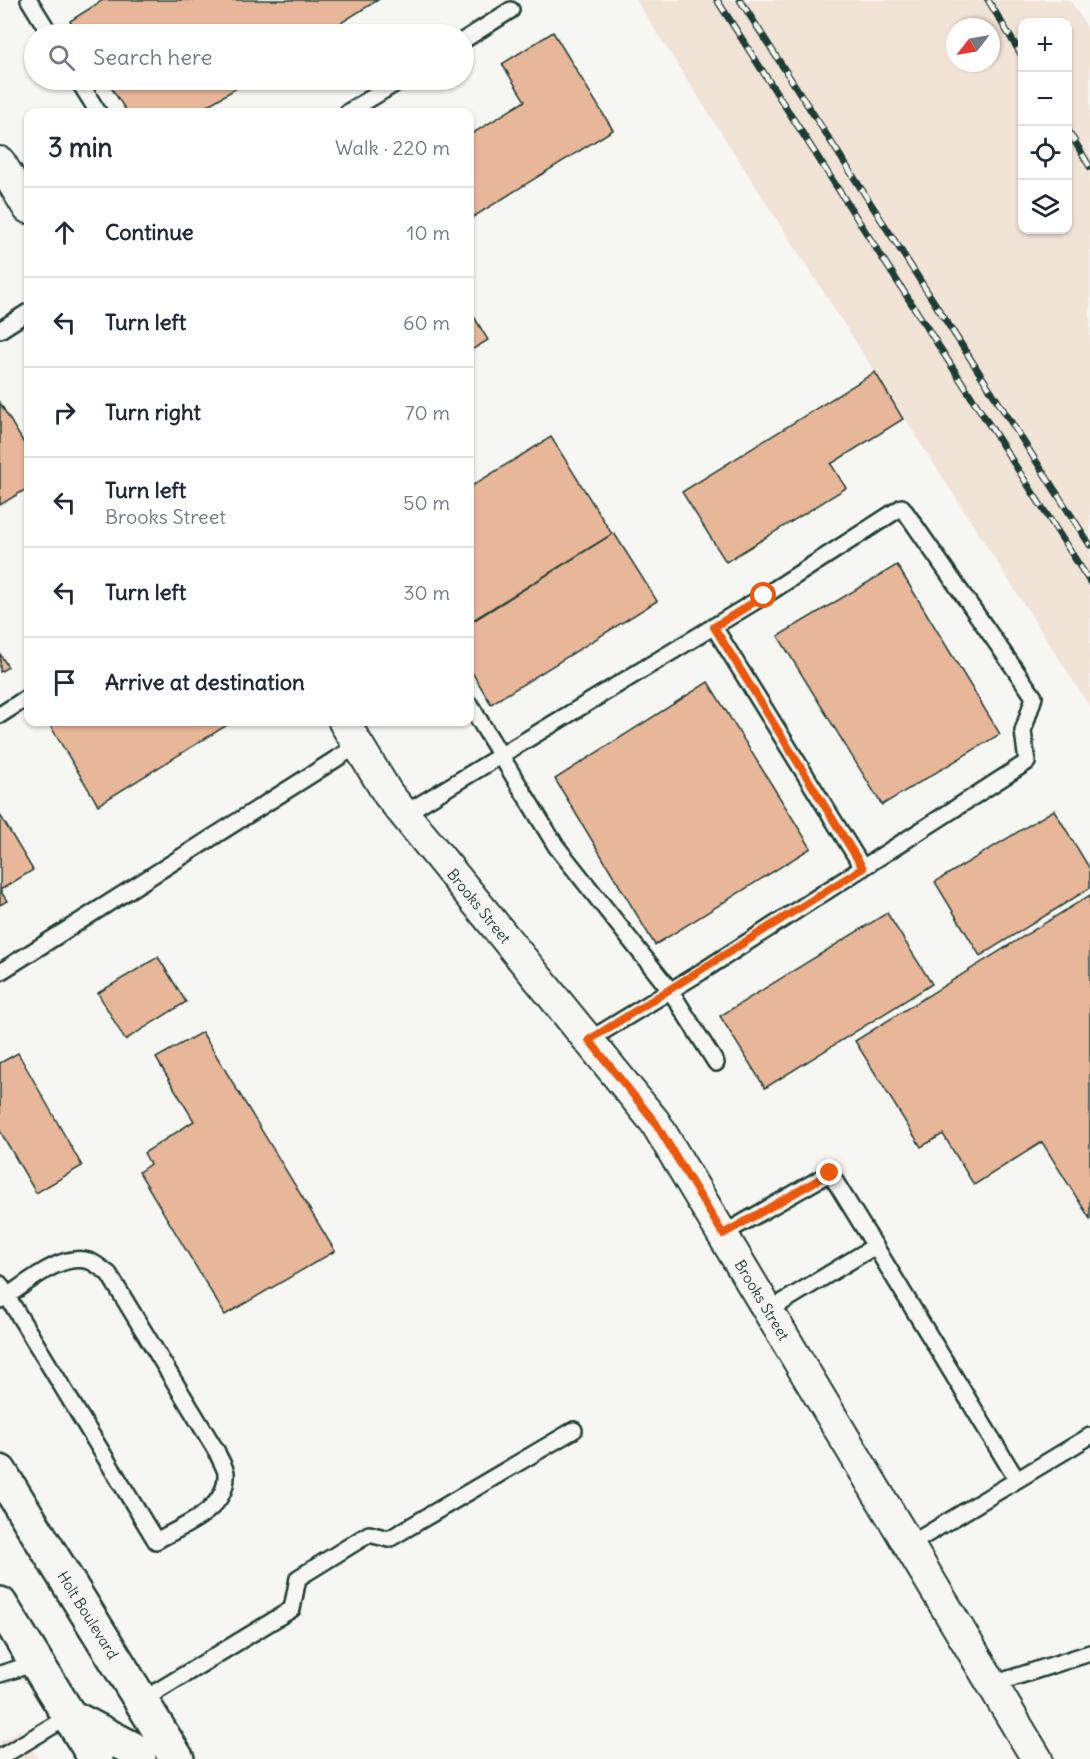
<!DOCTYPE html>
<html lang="en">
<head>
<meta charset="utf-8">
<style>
	:root { --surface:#fff; --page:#f6f6f7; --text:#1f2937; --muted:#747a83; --line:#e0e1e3 }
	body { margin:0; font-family:Delius,sans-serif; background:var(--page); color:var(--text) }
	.controls { position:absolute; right:18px; top:18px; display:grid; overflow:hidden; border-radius:12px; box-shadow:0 2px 4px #0004 }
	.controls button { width:54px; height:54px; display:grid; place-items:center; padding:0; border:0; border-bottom:2px solid var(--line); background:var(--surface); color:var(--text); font:30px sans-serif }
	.compass { position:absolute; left:946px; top:18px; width:54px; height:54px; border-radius:50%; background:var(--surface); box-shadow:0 2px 4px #0004; rotate:239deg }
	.stop { position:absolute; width:18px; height:18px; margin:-14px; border:4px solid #ea580c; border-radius:50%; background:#fff }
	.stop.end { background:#ea580c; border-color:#fff; box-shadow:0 2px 6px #0008 }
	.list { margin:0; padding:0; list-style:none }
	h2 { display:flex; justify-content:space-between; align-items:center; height:78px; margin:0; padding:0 24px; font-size:26px }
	h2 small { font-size:20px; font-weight:400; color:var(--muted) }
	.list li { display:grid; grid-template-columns:39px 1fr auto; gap:18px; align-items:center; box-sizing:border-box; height:90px; padding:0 24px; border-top:2px solid var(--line) }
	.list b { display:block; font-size:22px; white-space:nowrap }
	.list p { margin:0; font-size:20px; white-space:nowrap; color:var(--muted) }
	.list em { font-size:20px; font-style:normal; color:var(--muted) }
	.icon { flex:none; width:33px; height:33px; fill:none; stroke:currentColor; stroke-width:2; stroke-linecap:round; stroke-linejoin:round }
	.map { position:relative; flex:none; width:1090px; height:1759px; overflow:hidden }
	.search { position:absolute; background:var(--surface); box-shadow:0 2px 4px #0004; left:24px; top:24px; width:450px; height:66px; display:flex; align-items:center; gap:15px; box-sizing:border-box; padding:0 21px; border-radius:33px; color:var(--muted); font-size:22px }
	.panel { position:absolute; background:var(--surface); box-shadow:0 2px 4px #0004; left:24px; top:108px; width:450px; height:618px; border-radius:12px }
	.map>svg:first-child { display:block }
</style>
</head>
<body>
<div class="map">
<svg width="1090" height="1759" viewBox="0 0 1090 1759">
	<rect width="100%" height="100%" fill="#f6f6f2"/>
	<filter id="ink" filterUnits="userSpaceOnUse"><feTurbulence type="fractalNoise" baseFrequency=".0167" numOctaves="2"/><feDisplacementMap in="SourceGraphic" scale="12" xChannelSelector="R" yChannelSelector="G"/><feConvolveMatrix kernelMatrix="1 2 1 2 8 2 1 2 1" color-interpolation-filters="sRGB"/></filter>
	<g filter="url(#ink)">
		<path fill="#f2e3d7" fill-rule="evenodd" d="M636,0h434l20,32v675zM1022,22h46v208h-46zM955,27h36v36h-36z
			M20,1730l18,29h-38v-17z"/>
		<path fill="#e8b699" stroke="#1f3d34" stroke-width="1.5" d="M103,0h275l-55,34h-245l-8,-13z
			M553,32l60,98 -143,89v-84l55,-34 -23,-37z
			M106,80h144l-53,32h-70z
			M470,310l18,30 -18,11z
			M875,372l28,47 -72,45 15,24 -120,74 -44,-70z
			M0,403l28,47v38l-28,17z
			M551,437l61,97 -142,88v-135z
			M614,533l43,68 -166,103 -21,-35v-46z
			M897,565l103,169 -118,71 -104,-169z
			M0,654l8,13 -8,5z
			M708,682l103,166 -156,97 -100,-166z
			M48,722h184l-134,83z
			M1054,810l36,59v19l-110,68 -45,-74z
			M0,815l33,55 -33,20 7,11 -7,4z
			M1090,895v324l-48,-77 -68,43 -31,-51 -22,13 -66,-106z
			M887,913l45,71 -167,104 -45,-72z
			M158,957l28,45 -61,38 -27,-47z
			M202,1032l133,219 -110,64 -86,-143 11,-8 -6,-11 50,-32 -38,-63z
			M18,1053l64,113 -46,27 -36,-62v-68z"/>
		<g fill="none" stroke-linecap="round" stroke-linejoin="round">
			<defs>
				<path id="service" d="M29,0l21,34
					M464,40l47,-30
					M78,80l20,32
					M348,112l53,-32
					M0,330l28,-18
					M714,627l149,241
					M470,705l86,141 114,144 46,73
					M0,715l28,-18
					M404,814l360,-218 138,-89 132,190 -11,34 4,31 -326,210 -112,68
					M0,972l358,-227
					M723,1234l107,-61 45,73
					M0,1284l7,12 149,245c26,-15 72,-30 70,-68 -1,-6 -7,-15 -9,-21l-108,-178c-6,-4 -13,-11 -20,-13 -28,-8 -59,20 -82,35l-7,4
					M768,1311l107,-65 142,234 -108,65
					M1017,1480l73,-44
					M0,1674l36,-11
					M993,1684l97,-31
					M141,1701l151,-92 6,-31 71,-44 20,5 185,-109
					M1,1757l68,-41"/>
				<path id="minor" d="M0,162l28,46
					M344,722l44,72 267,328 382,637"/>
				<path id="primary" d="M0,1472l177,287
					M0,1604l96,155
					M71,1717l62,32 6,10"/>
			</defs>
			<use href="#service" stroke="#1f3d34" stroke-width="20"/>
			<use href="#minor" stroke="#1f3d34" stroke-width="34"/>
			<use href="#primary" stroke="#1f3d34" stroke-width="38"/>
			<use href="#service" stroke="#f6f6f2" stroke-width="15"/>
			<use href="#minor" stroke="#f6f6f2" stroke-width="30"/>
			<use href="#primary" stroke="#f6f6f2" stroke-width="33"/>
			<defs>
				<path id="rail" d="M717,0l373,582
					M740,0l350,545
					M988,0l34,56
					M1068,130l22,37"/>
			</defs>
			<use href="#rail" stroke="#1f3d34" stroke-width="7"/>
			<use href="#rail" stroke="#f6f6f2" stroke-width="4.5" stroke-dasharray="14" stroke-linecap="butt"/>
		</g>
	</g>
	<g fill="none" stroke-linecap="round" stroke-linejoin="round" filter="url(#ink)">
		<path stroke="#ea580c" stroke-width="8" d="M764,596l-50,31 149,241 -274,172 66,82 68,112 107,-61"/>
	</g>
	<g text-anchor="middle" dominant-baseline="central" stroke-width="4.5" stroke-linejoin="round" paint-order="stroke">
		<g font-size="15" fill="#1f3d34" stroke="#f6f6f2">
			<text transform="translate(479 906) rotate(51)">Brooks Street</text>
			<text transform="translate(762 1300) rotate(59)">Brooks Street</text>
			<text transform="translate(88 1615) rotate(58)">Holt Boulevard</text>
		</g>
	</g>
</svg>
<div class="controls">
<button>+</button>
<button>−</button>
<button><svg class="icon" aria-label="locate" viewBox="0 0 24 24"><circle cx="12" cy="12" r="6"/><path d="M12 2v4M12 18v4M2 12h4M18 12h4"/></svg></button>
<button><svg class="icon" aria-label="layers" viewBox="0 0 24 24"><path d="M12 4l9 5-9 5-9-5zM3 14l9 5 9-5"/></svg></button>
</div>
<svg class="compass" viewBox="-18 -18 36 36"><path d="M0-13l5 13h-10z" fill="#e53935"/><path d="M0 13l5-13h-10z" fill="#747a83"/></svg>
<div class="stop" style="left:764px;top:596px"></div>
<div class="stop end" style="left:830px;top:1173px"></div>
<div class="search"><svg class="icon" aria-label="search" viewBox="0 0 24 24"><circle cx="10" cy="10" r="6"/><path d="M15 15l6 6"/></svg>Search here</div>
<section class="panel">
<h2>3 min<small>Walk · 220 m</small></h2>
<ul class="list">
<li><svg class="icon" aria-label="ahead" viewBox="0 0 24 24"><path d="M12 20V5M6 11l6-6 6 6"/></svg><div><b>Continue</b></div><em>10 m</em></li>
<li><svg class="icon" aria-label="left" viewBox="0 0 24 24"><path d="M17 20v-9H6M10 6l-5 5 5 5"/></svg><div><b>Turn left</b></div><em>60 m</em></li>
<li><svg class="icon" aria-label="right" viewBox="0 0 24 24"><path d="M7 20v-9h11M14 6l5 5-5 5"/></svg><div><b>Turn right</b></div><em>70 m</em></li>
<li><svg class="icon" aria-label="left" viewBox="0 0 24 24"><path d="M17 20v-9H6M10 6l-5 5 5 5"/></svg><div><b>Turn left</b><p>Brooks Street</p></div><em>50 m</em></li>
<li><svg class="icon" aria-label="left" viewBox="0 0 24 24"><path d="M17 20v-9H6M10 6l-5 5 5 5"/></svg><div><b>Turn left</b></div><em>30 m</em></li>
<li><svg class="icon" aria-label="arrive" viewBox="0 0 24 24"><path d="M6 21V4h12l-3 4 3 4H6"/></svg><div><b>Arrive at destination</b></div></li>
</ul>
</section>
</div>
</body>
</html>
